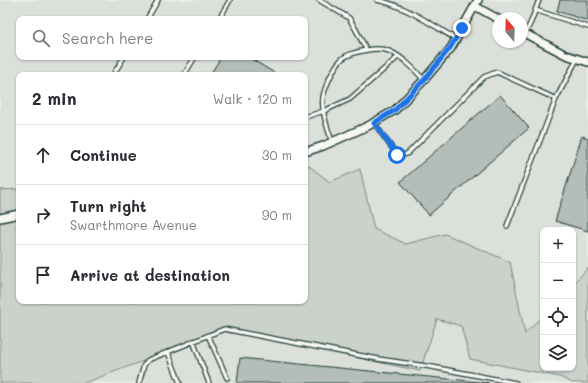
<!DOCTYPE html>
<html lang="en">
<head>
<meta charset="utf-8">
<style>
	:root { --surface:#fff; --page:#f7f7f7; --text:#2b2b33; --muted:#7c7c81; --line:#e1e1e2 }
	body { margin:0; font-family:Mali,sans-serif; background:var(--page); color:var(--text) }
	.controls { position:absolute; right:12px; bottom:12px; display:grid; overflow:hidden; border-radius:8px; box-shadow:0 1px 3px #0004 }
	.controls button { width:36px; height:36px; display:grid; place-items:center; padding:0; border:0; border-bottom:1px solid var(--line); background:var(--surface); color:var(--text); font:20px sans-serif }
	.compass { position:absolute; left:492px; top:12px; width:36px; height:36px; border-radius:50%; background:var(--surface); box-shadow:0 1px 3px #0004; rotate:341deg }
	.stop { position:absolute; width:12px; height:12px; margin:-9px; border:3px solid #1a73e8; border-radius:50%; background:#fff }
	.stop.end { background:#1a73e8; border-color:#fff; box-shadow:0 1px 4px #0008 }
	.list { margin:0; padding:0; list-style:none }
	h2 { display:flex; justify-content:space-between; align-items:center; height:52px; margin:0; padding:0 16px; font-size:17px }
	h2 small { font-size:13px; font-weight:400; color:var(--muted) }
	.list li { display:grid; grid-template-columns:26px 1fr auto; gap:12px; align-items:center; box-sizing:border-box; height:60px; padding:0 16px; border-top:1px solid var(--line) }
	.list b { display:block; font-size:15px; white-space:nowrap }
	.list p { margin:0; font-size:13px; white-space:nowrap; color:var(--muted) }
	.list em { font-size:13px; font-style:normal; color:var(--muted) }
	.icon { flex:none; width:22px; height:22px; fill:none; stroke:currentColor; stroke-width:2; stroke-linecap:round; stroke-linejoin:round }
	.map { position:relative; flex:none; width:588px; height:383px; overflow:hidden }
	.search { position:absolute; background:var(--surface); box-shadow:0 1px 3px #0004; left:16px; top:16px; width:292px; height:44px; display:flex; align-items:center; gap:10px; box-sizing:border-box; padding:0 14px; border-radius:8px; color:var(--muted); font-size:15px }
	.panel { position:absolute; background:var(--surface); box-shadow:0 1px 3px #0004; left:16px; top:72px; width:292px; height:232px; border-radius:8px }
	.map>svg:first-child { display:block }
</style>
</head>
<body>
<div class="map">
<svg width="588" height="383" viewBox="0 0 588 383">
	<rect width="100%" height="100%" fill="#edefea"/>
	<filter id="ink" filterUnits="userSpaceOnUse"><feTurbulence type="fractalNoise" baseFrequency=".025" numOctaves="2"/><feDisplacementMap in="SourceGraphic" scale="8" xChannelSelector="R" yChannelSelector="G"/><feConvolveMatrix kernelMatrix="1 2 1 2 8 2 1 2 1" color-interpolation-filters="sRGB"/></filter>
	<g filter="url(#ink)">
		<path fill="#dce0db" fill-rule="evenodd" d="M0,0h588v383h-588zM498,18h24v24h-24zM19,19h286v38h-286zM19,75h286v226h-286zM543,230h30v138h-30z"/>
		<path fill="#cbd2cc" stroke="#758880" d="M305,163l25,19 30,-13 14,60 32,15 39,-10 65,28 15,72 18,-19v53h30v-84l15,-16v115h-16l-12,-6 -90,-18 -9,-33 -24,-7 -17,52 -194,-41 -142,53h-84v-193l19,-1v112h286z"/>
		<path fill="#b4bdb8" stroke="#1f3d34" d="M560,0h28v21l-31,-10z
			M221,57h27l30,18h-68z
			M500,95l29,33 -100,87 -29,-33z
			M582,136l6,2v93l-33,-10z
			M240,358l249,25h-252z"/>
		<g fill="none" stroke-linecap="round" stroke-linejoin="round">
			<defs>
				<path id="lane" d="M319,0l30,18 6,10 11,21
					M377,0c29,6 54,24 79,39
					M535,10l53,17
					M147,19l11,-19
					M219,19l11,-19
					M525,34l6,-12 8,-22
					M113,75l11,-18
					M184,75l11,-18
					M556,99l21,-40
					M305,117l19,-6 26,-12 48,-42
					M374,123l23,32 10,-1 77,-77 13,-5 59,27 -49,127
					M332,142c-4,-13 -11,-31 -9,-45 2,-10 11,-31 19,-38 8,-7 36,-13 47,-8 14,6 25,18 35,29
					M208,335l19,43
					M193,341l16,42
					M168,352l12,31
					M139,383l5,-18 4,-5 76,-31 154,30 54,8 84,16"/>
				<path id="street" d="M475,6l23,13
					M522,32l44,23 22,7
					M305,152l18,-6 45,-20 27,-16 29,-30 27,-32 27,-48
					M0,218l19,-4"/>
			</defs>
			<use href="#lane" stroke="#1f3d34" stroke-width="6"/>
			<use href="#street" stroke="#1f3d34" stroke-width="10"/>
			<use href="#lane" stroke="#f6f6f2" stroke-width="3.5"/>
			<use href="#street" stroke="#f6f6f2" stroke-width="7"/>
		</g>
	</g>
	<g fill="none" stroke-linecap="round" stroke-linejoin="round" filter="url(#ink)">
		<path stroke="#1a73e8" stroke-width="5" d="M397,155l-23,-32 21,-13 29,-30 26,-32 12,-20"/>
	</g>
</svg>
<div class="controls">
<button>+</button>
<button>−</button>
<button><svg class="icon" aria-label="locate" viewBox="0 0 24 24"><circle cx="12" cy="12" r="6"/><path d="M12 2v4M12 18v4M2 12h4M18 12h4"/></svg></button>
<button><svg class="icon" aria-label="layers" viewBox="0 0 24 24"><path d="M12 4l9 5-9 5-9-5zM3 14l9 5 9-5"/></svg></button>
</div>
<svg class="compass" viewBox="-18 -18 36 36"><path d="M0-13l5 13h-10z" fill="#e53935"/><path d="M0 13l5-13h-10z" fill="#7c7c81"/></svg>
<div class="stop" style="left:397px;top:155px"></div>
<div class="stop end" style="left:462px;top:28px"></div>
<div class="search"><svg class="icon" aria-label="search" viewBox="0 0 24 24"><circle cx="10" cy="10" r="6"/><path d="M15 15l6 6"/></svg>Search here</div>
<section class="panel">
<h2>2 min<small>Walk · 120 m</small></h2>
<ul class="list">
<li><svg class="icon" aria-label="ahead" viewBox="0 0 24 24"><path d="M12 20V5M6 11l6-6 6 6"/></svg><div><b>Continue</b></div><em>30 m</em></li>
<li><svg class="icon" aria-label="right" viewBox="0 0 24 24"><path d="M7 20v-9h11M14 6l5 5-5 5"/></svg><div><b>Turn right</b><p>Swarthmore Avenue</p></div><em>90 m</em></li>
<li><svg class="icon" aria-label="arrive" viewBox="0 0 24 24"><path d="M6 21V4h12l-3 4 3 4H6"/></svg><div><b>Arrive at destination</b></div></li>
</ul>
</section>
</div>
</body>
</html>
